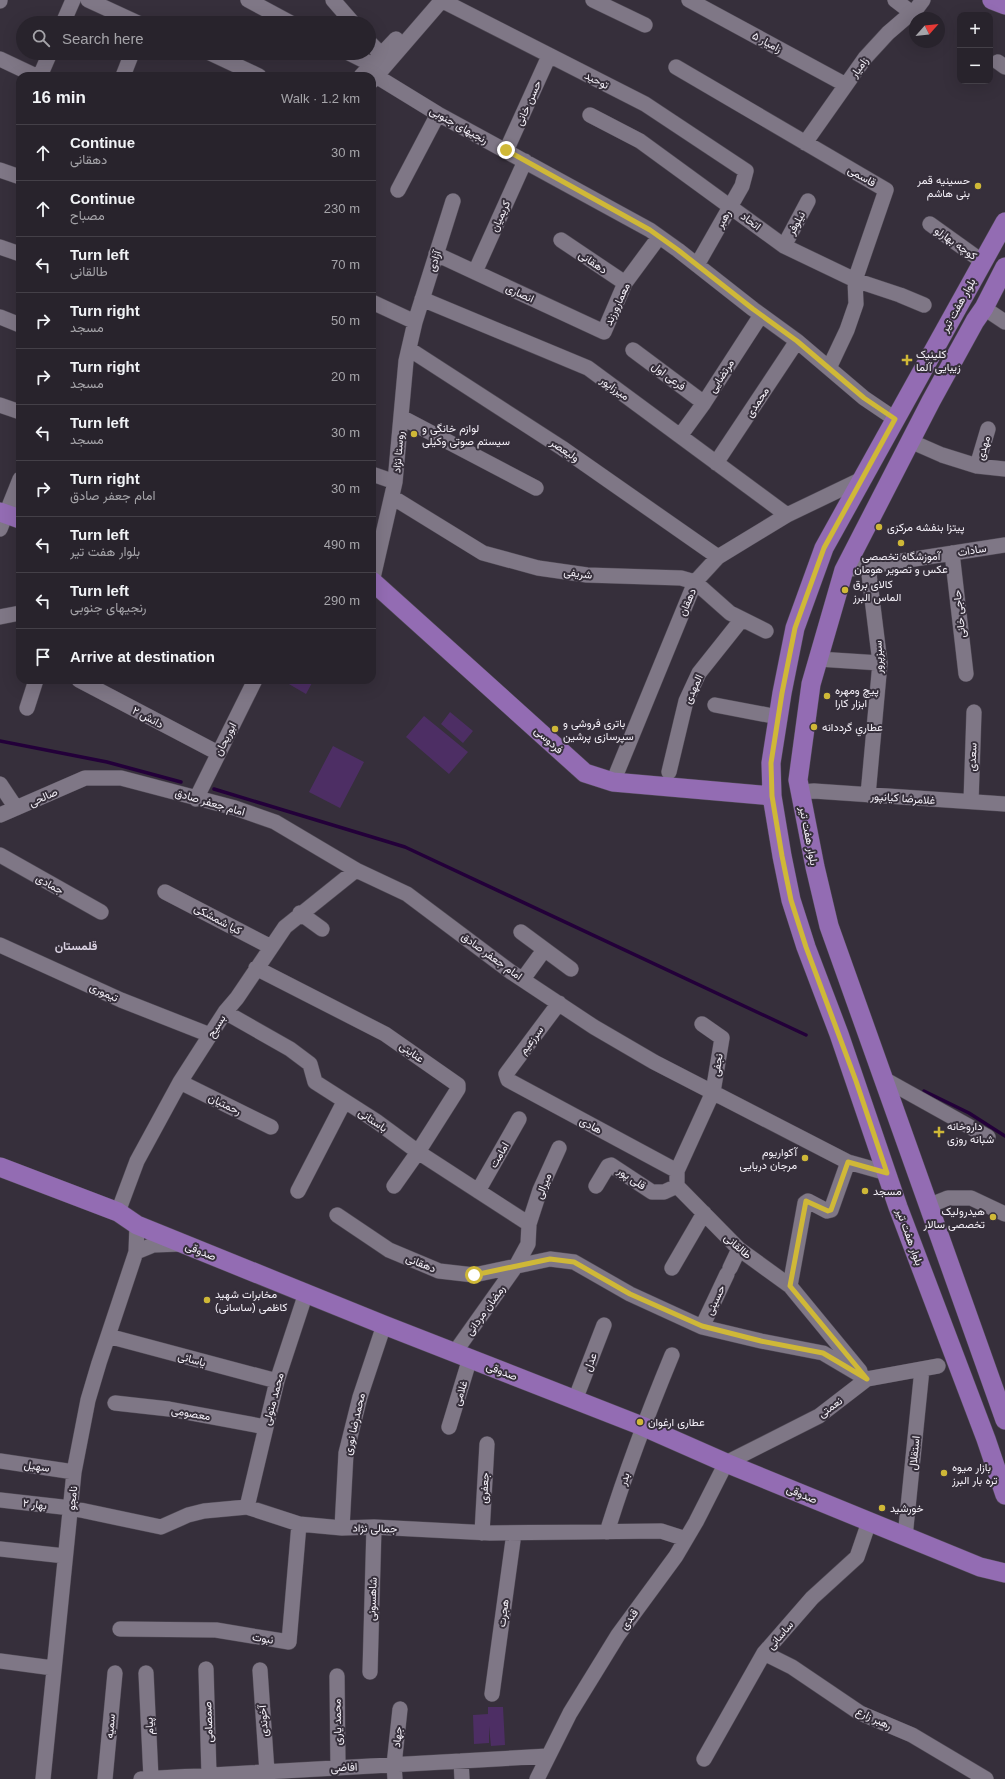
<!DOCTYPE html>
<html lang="en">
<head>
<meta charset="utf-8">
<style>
	:root { --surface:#28232c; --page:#342f38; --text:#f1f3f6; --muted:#a5a4a9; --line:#444048 }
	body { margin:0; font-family:Arial,Vazirmatn,sans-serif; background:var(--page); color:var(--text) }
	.controls { position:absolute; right:12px; top:12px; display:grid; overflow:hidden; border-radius:8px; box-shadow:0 4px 16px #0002 }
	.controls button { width:36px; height:36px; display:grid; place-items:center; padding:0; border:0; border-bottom:1px solid var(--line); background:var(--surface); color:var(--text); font:20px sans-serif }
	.compass { position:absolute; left:909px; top:12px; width:36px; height:36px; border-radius:50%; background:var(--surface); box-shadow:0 4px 16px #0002; rotate:63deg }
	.stop { position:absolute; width:12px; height:12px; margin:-9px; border:3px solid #cfb837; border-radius:50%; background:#fff }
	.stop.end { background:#cfb837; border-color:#fff; box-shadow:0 1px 4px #0008 }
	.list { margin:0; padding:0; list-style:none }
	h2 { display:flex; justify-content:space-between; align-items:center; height:52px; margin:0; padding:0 16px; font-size:17px }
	h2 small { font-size:13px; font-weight:400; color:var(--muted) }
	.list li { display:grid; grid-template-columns:26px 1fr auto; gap:12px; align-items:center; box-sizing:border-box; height:56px; padding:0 16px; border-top:1px solid var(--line) }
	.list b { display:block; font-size:15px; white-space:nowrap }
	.list p { margin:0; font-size:13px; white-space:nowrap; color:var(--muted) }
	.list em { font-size:13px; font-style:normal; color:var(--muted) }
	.icon { flex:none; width:22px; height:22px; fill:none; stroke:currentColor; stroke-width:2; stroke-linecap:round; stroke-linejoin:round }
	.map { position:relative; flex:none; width:1005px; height:1779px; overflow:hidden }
	.search { position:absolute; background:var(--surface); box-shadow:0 4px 16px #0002; left:16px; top:16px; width:360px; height:44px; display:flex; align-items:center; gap:10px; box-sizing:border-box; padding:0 14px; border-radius:22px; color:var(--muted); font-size:15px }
	.panel { position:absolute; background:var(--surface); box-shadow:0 4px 16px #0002; left:16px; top:72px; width:360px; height:612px; border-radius:12px }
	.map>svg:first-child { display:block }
</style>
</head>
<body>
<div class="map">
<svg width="1005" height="1779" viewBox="0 0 1005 1779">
	<rect width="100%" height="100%" fill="#362f3b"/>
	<path fill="#4d2e64" d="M282,680h29l2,1 -7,13z
		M450,712l23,19 -10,12 -22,-19z
		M424,716l44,36 -19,22 -43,-37z
		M333,746l31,16 -24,46 -31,-16z
		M488,1707h15l2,38 -14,1 -2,-20v17l-15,1 -1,-29 15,-1z"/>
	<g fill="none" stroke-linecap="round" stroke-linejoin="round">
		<path stroke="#230039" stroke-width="3.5" d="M0,741l107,21 74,20
			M214,789l191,58 401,188
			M924,1091l45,22 36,23"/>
		<defs>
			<path id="minor" d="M88,0l50,23
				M248,0l43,23
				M333,0l20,23
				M441,0l204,104 101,67 -4,15 -45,79
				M593,0l52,25
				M689,0l157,85
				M895,0l17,13
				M0,1v-1
				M63,23l10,-23
				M369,42l19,19
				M210,53l49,23
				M349,53l22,11 5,12 62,38 212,116 28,20 75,59 44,32 67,57 31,21
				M0,59l36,17
				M998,62l7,5
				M676,67l210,123 -31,90 1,24 -9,26 -18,38
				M40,76l10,-23
				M123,76l9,-23
				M361,76l35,-37
				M372,81l70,-81
				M590,115l50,26 144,105 71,34 45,15 24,10
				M805,143l60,-85 23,-25 29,-25 6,-8
				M506,151l43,-95
				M0,170l20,7
				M398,190l40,-76
				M930,224l53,38
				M561,240l64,43
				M784,246l24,-45
				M0,247l20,7
				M436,254l168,78 21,-49 34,-46
				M475,272l50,-111
				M422,299l166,69 199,147
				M372,302l43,20
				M984,308l21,14
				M0,317l20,8
				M409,349l153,99 156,109
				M633,350l71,53
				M0,405l20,7
				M401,417l135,71
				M680,436l24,-33 57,-88
				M910,441l32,14 35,11 28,3
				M716,463l81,-122
				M977,466l11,-37
				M372,474l23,8
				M392,497l91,56 55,15 49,7 94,3 14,4 35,31 36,18
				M0,529l20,-50
				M952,553l14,121
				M844,570l161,-25
				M372,582l23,-100 11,-121 9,-39 38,-121
				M0,617l20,-4
				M818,659l62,4
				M79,680l139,73
				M715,705l63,12
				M27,708l9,-28
				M669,772l17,-71 13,-28 43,-54
				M613,782l82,-200 23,-25 69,-42 75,-36
				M0,784l16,24
				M801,792l13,-1 191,13
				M868,795l12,-132 -12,-97
				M196,799l59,-119
				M971,802l3,-90
				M0,815l85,-37h36l114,30 40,14 81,48 51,24 104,78 83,55 60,35 194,100 39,11
				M0,855l101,57
				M165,892l106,55
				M300,913l22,16
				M521,932l50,37
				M0,945l121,55 89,35
				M256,968l129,66 73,51v4l-40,63 -24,34
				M523,979l21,-29
				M559,1003l-53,71 2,6 169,91
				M225,1012l65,37 20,15 5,18 61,39 42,31 111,72
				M702,1024l20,14 -9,54 -36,79v15l62,63 51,37 70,85
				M884,1079l104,58
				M180,1082l91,45
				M596,1186l12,-20 3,-1 41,27h12l13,-6
				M298,1191l46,-89
				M478,1191l41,-72
				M928,1206l20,-8h23l34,16
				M118,1212l19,-51 43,-79 45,-70 12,-14 48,-71 71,-57
				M337,1215l52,35 50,21 35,4 76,-16 24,3 56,32 72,33 59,14 62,12 44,26
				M136,1252l17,-7 27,-1
				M672,1268l32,-55
				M730,1268l9,-19
				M790,1286l15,-83 3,-2 19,10 4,-1 17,-48
				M702,1327l25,-53
				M108,1336l169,45
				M455,1352l61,-86 12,-22 1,-20 11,-34 19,-42
				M575,1400l29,-75
				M115,1403l54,6 97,18
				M449,1427l21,-69
				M0,1461l74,11
				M0,1500l71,8 90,19 27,-12 16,-4 43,-4 52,17 43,4 32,-1 116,6 171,-2 25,8
				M247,1507l30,-126 29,-88
				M342,1528l4,-75 14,-56 24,-72
				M607,1532c19,-61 41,-119 65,-177
				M482,1533l5,-89
				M905,1537l17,-168
				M0,1549l65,7
				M120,1629l96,1 73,12 10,-118
				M764,1653l28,14 68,46 52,22 74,44
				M0,1661l53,7
				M206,1669l3,106
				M260,1670l7,102
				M370,1672l4,-145
				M146,1673l5,105
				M337,1676l1,92
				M492,1694l22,-161
				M704,1759l60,-106 48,-55 45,-41 12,-35
				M461,1761l1,18
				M43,1779l31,-307 14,-72 11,-37 37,-111 1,-27
				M105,1779l10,-106
				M141,1779l407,-23
				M395,1779l-1,-14 6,-56
				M537,1779l33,-66 48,-78 58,-79 20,-34 30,-59 93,-47 48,-37 71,-13"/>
			<path id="major" d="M992,0l13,5
				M1005,222l-181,326 -29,80 -13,65 -11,70 1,33 10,60 9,44 15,47 33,87 59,173 88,232 19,56
				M1005,267l-21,41 -9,13 -44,80 -87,169 -33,114 -13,96 17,87 14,59 176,494
				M0,512l20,7
				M372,581l213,192 28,9 159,14
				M0,1167l118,45 19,13 247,100 258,101 84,37 254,104 25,6"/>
		</defs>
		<use href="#minor" stroke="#514b56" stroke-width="16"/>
		<use href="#major" stroke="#514b56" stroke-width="20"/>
		<use href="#minor" stroke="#7f7786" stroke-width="15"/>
		<use href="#major" stroke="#936cb3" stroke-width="19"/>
	</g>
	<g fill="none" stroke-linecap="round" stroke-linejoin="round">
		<path stroke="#cfb837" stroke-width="5" d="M474,1275l76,-16 24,3 56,32 72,32 59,15 62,12 44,26 -77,-93 16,-85 22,10 3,-1 17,-48 39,11 -31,-92 -50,-134 -15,-47 -9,-44 -10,-60 -1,-33 11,-70 13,-65 29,-80 71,-129 -31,-21 -67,-57 -44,-32 -75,-59 -28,-20 -144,-80"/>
	</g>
	<g fill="#cfb837" stroke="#362f3b" stroke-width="1.5">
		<circle cx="978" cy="186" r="4"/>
		<path d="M905 354h4v4h4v4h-4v4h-4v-4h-4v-4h4z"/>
		<circle cx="414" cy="434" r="4"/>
		<circle cx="879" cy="527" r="4"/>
		<circle cx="901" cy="543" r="4"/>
		<circle cx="845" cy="590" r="4"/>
		<circle cx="827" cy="696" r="4"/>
		<circle cx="814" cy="727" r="4"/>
		<circle cx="555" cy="729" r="4"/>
		<path d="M937 1126h4v4h4v4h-4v4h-4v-4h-4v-4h4z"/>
		<circle cx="805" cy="1158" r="4"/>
		<circle cx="865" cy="1191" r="4"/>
		<circle cx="993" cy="1217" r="4"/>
		<circle cx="207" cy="1300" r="4"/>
		<circle cx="640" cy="1422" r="4"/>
		<circle cx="944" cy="1473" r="4"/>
		<circle cx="882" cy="1508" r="4"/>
	</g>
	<g text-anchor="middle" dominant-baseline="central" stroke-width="4" stroke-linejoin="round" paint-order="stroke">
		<g font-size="11" fill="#f5f1f9" stroke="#362f3b">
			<text transform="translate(767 42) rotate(28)">زامیار ۵</text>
			<text transform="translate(859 67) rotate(-54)">زامیار</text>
			<text transform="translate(597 80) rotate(27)">توحید</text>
			<text transform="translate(528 103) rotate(-66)">حسن خانی</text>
			<text transform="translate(459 125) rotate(29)">رنجیهای جنوبی</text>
			<text transform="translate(862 176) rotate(30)">قاسمی</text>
			<text transform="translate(500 216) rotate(-66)">کریمیان</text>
			<text transform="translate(723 219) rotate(-61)">رهبر</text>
			<text transform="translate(751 221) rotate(37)">اتحاد</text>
			<text transform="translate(796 223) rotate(-62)">نیلوفر</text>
			<text transform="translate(956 243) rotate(35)">کوچه بهارلو</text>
			<text transform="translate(434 261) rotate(-73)">آزادی</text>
			<text transform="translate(593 262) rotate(34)">دهقانی</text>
			<text transform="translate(520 293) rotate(25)">انصاری</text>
			<text transform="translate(617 304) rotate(-65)">معمارورزند</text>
			<text transform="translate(958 305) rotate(-61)">بلوار هفت تیر</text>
			<text transform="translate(669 376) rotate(37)">فرعی اول</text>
			<text transform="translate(721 376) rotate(-57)">مرتضایی</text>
			<text transform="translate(615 388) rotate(36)">میرزاپور</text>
			<text transform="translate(757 402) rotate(-57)">محمدی</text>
			<text transform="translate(983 448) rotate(-74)">مهدی</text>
			<text transform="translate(565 450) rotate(34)">ولیعصر</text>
			<text transform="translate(398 452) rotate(-85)">روستا نژاد</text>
			<text transform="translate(972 550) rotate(-9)">سادات</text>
			<text transform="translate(578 573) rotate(7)">شریفی</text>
			<text transform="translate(687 602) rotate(-67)">دهقان</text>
			<text transform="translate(959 614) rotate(-96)">حاجی خانی</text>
			<text transform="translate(878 657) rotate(-91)">سبزپرور</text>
			<text transform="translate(693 689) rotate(-66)">المهدی</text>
			<text transform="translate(148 717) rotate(28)">دانش ۲</text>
			<text transform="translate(225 739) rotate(-63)">ابوریحان</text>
			<text transform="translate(549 740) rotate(42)">فردوسی</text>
			<text transform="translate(972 757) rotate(-88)">سعدی</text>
			<text transform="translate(43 797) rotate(-24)">صالحی</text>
			<text transform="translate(903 798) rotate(4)">غلامرضا کیانپور</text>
			<text transform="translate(210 802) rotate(16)">امام جعفر صادق</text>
			<text transform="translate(809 836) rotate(79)">بلوار هفت تیر</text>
			<text transform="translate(50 884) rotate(29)">جمادی</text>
			<text transform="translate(218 919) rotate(28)">کیا شمشکی</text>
			<text transform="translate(492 956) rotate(36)">امام جعفر صادق</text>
			<text transform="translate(104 992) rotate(25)">تیموری</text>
			<text transform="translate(216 1026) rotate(-57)">بسیح</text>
			<text transform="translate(531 1040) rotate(-53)">سرزعیم</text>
			<text transform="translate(412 1052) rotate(35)">عنایتی</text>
			<text transform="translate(717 1065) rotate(-81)">نجفی</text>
			<text transform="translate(225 1104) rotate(26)">رحمتیان</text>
			<text transform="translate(373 1120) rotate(34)">باستانی</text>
			<text transform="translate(591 1125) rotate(28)">هادی</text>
			<text transform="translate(499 1155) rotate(-60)">امامت</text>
			<text transform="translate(632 1178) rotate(34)">قلی پور</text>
			<text transform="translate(543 1186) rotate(-68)">میرالی</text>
			<text transform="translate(910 1237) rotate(70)">بلوار هفت تیر</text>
			<text transform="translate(738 1246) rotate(41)">طالقانی</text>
			<text transform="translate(201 1251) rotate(22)">صدوقی</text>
			<text transform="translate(421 1263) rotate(22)">دهقانی</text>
			<text transform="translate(715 1300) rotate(-65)">حسینی</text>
			<text transform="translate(485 1310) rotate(-54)">رمضان مردانی</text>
			<text transform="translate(192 1359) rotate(15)">یاسائی</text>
			<text transform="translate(590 1362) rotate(-69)">عدل</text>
			<text transform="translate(502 1371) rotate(21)">صدوقی</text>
			<text transform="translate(460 1393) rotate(-73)">غلامی</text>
			<text transform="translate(273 1399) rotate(-75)">محمد متولی</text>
			<text transform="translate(830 1407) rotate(-36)">نعمتی</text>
			<text transform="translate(191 1413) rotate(10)">معصومی</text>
			<text transform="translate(354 1424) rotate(-77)">محمدرضا نوری</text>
			<text transform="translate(914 1453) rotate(-84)">استقلال</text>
			<text transform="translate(37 1466) rotate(9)">سهیل</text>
			<text transform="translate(624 1479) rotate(-71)">بدر</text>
			<text transform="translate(484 1488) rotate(-87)">جعفری</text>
			<text transform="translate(802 1494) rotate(23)">صدوقی</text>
			<text transform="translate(72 1498) rotate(-84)">نامجو</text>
			<text transform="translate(35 1504) rotate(7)">بهار ۲</text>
			<text transform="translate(375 1528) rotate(1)">جمالی نژاد</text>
			<text transform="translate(372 1599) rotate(-88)">شاهسونی</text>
			<text transform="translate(503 1613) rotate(-82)">هجرت</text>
			<text transform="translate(629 1619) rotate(-54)">قندی</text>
			<text transform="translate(780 1635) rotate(-49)">ساسانی</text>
			<text transform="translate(263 1638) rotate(9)">نبوت</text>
			<text transform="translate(874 1718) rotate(25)">رهبر زارع</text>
			<text transform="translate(263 1721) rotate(-94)">آخوندی</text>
			<text transform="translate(208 1722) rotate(-92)">صمصامی</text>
			<text transform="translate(337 1722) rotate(-91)">محمد یاری</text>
			<text transform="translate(110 1726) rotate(-85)">سمیه</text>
			<text transform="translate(149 1726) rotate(-93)">پیام</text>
			<text transform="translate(397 1737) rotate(-84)">جهاد</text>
			<text transform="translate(344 1767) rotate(-3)">افاضی</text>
		</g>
		<g font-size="11" fill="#f5f1f9" stroke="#362f3b" text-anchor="start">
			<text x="970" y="180" text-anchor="end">حسینیه قمر<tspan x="970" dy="13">بنی هاشم</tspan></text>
			<text x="916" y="354">کلینیک<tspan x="916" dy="13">زیبایی آلما</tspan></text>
			<text x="422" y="428">لوازم خانگی و<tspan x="422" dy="13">سیستم صوتی وکیلی</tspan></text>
			<text x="887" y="527">پیتزا بنفشه مرکزی</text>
			<text x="901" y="556" text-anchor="middle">آموزشگاه تخصصی<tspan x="901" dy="13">عکس و تصویر هومان</tspan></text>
			<text x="853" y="584">کالای برق<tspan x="853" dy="13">الماس البرز</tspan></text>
			<text x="835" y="690">پیچ ومهره<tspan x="835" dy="13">ابزار کارا</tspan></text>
			<text x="563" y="723">باتری فروشی و<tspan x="563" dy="13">سپرسازی پرشین</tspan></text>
			<text x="822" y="727">عطاري گرددانه</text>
			<text x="947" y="1126">داروخانه<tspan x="947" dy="13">شبانه روزی</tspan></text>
			<text x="797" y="1152" text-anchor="end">آکواریوم<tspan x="797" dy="13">مرجان دریایی</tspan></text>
			<text x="873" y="1191">مسجد</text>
			<text x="985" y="1211" text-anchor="end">هیدرولیک<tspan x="985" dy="13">تخصصی سالار</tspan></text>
			<text x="215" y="1294">مخابرات شهید<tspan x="215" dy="13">کاظمی (ساسانی)</tspan></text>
			<text x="648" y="1422">عطاری ارغوان</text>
			<text x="952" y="1467">بازار میوه<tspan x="952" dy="13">تره بار البرز</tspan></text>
			<text x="890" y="1508">خورشید</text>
		</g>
		<g font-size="12" font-weight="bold" fill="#dbd3e3" stroke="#362f3b">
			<text x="76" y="946">قلمستان</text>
		</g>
	</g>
</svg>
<div class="controls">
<button>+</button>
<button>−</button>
</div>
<svg class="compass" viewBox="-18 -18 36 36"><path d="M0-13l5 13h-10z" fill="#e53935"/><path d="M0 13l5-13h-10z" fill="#a5a4a9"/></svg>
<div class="stop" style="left:474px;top:1275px"></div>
<div class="stop end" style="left:506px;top:150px"></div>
<div class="search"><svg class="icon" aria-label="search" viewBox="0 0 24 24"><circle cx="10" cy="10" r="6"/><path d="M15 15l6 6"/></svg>Search here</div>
<section class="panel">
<h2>16 min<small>Walk · 1.2 km</small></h2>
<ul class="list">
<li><svg class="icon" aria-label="ahead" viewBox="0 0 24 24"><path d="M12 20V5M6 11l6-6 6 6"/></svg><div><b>Continue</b><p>دهقانی</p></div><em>30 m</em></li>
<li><svg class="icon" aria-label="ahead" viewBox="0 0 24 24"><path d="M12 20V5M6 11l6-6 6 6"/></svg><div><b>Continue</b><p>مصباح</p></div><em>230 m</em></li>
<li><svg class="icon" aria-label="left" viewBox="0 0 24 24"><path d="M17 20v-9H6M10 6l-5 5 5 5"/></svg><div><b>Turn left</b><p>طالقانی</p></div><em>70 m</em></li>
<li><svg class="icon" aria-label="right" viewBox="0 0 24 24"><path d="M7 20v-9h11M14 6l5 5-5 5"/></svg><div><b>Turn right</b><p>مسجد</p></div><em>50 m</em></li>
<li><svg class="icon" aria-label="right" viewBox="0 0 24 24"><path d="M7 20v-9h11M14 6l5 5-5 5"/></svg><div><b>Turn right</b><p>مسجد</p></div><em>20 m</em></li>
<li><svg class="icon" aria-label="left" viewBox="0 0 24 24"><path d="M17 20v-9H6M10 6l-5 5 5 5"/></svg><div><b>Turn left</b><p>مسجد</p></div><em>30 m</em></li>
<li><svg class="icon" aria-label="right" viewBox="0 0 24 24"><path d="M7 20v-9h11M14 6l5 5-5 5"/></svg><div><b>Turn right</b><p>امام جعفر صادق</p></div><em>30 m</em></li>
<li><svg class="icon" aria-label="left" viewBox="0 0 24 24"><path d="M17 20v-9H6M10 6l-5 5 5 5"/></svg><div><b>Turn left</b><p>بلوار هفت تیر</p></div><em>490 m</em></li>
<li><svg class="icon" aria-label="left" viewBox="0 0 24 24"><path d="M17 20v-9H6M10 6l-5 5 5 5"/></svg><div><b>Turn left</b><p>رنجیهای جنوبی</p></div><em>290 m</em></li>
<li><svg class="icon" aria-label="arrive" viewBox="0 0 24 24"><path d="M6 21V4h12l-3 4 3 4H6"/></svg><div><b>Arrive at destination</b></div></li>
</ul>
</section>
</div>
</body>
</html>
